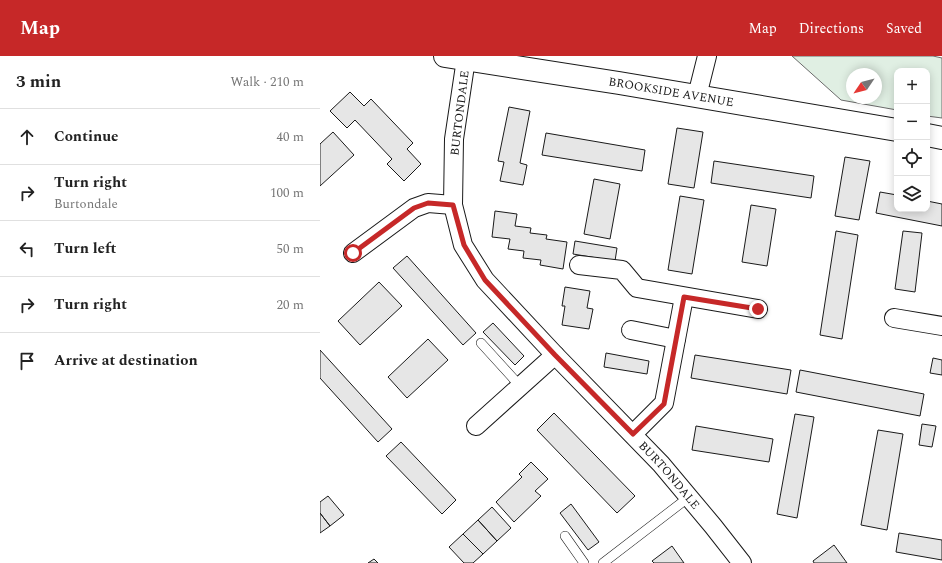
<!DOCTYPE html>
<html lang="en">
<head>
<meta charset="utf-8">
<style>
	:root { --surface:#fff; --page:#f6f6f6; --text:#222; --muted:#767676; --line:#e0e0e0; --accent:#c62828 }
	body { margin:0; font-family:Spectral,serif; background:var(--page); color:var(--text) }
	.controls { position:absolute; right:12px; top:12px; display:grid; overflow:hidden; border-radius:8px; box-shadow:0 2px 10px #0003 }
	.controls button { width:36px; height:36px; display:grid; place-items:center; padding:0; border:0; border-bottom:1px solid var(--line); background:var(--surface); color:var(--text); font:20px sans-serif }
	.compass { position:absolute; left:526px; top:12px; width:36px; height:36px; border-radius:50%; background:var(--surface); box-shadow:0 2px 10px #0003; rotate:235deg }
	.stop { position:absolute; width:12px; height:12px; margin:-9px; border:3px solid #c62828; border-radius:50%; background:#fff }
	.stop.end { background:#c62828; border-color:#fff; box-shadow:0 1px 4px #0008 }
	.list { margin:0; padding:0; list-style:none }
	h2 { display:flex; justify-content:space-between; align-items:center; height:52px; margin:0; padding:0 16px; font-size:17px }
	h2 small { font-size:13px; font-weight:400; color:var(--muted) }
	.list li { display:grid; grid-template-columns:26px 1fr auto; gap:12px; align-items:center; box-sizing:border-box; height:56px; padding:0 16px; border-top:1px solid var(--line) }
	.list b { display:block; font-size:15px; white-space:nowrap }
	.list p { margin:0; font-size:13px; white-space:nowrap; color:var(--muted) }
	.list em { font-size:13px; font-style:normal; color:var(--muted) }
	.icon { flex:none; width:22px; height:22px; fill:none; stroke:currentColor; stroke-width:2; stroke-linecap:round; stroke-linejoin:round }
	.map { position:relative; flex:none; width:622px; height:507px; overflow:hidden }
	header { display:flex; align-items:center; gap:24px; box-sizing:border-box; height:56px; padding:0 20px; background:var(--accent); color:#fff }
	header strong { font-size:19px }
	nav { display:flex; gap:22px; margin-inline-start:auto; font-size:14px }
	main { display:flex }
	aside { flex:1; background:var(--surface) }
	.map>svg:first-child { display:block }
</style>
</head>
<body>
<header>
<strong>Map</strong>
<nav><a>Map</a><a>Directions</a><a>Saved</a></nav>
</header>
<main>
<aside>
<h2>3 min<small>Walk · 210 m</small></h2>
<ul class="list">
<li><svg class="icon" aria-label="ahead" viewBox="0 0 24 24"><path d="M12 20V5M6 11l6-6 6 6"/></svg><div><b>Continue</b></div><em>40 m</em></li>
<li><svg class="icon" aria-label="right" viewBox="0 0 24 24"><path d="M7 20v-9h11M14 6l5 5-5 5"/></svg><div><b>Turn right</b><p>Burtondale</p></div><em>100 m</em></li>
<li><svg class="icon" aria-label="left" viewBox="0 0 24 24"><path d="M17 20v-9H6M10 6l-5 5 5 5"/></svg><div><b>Turn left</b></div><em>50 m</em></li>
<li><svg class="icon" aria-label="right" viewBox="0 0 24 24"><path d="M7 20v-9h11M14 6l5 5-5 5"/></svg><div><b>Turn right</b></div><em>20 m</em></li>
<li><svg class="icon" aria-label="arrive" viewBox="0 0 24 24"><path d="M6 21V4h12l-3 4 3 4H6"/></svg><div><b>Arrive at destination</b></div></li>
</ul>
</aside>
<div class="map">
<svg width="622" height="507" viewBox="0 0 622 507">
	<rect width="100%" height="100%" fill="#fff"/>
	<path fill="#e0efe3" stroke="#6a6a6a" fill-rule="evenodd" d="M472,0h141l9,2v60l-15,-2v-45h-30v39l-56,-10zM532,18h24v24h-24z"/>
	<path fill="#e6e6e6" stroke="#1a1a1a" d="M30,36l14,14 7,-7 42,44 -6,6 14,15 -17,17 -17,-17 5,-5 -37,-39 -8,8 -17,-17z
		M189,51l21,4 -10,52 7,2 -4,20 -23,-4 4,-19 -6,-1z
		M357,72l26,4 -9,56 -26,-4z
		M13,76l21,23 -34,31v-42z
		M226,77l99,17 -3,21 -100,-16z
		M525,101l25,4 -11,59 -24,-4z
		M394,105l100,15 -3,22 -100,-15z
		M274,123l26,5 -10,55 -26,-5z
		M560,136l17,3v14h30v-8l15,3v22l-66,-13z
		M360,140l24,4 -12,74 -24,-4z
		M431,149l25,4 -9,57 -25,-4z
		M175,155l22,3 -2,12 16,2 -1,5 17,2 -1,4 21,3 -4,27 -23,-4 1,-5 -18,-2 1,-7 -16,-2 2,-10 -18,-2z
		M516,175l22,4 -16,104 -22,-4z
		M583,175l19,2 -7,59 -20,-3z
		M255,185l42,7 -2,13 -42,-7z
		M87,200l69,77 -13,12 -70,-77z
		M59,226l23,24 -42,39 -22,-24z
		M245,231l25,4 -3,17 6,1 -4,20 -27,-4 3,-19h-3z
		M173,267l31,33 -9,9 -32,-33z
		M108,283l20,21 -41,38 -19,-21z
		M0,294l72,79 -14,13 -58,-64z
		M286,297l43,8 -2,13 -43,-7z
		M375,299l96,15 -4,24 -96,-16z
		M613,302l9,2v15l-12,-2z
		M480,314l124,24 -4,22 -124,-24z
		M234,357l81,83 -18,17 -80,-83z
		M475,358l19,3 -17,101 -20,-4z
		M602,368l14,2 -4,21 -13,-2z
		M376,370l77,13 -4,23 -77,-12z
		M558,374l25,4 -16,96 -26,-5z
		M81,386l55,58 -14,14 -56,-58z
		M211,406l17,17 -13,12 6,5 -27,26 -18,-20 26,-25 -3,-3z
		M8,440l16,19 -14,11 -10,-13v-11z
		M251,448l28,38 -11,8 -28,-37z
		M172,451l19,21 -14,13 -19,-21z
		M0,457l10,13 -10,7z
		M158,464l19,21 -14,13 -20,-20z
		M579,477l43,7v20l-46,-8z
		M143,478l20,20 -10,9h-9l-15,-16z
		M514,489l13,18h-33l-1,-2z
		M352,490l12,17h-30l-2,-2z
		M54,503l4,4h-10z"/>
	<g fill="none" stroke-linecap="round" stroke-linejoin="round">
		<defs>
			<path id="service" d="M161,287l40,44
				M245,480l19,27
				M283,507l86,-66"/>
			<g id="minor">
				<path id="s1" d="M146,3l-12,80 -1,66 10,40 22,35 70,75 106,109 52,62 29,37"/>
				<path d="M377,40l10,-40"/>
				<path d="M33,197l61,-45 14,-5 25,2"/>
				<path d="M259,209l43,5 15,18 121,21"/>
				<path d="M574,262l48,8"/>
				<path d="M311,274l45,9"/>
				<path d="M156,370l79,-71"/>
				<path d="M313,378l31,-31 20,-106"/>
			</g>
			<g id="tertiary">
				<path id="s2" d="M125,0l174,27 278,47"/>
				<path d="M607,79l15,3"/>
			</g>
		</defs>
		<use href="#service" stroke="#1a1a1a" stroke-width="10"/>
		<use href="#minor" stroke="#1a1a1a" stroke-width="20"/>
		<use href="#tertiary" stroke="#1a1a1a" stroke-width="24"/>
		<use href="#service" stroke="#fff" stroke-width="9"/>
		<use href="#minor" stroke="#fff" stroke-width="18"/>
		<use href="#tertiary" stroke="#fff" stroke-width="22"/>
	</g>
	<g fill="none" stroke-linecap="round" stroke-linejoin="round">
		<path stroke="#c62828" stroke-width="5" d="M33,197l61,-45 14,-5 25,2 11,40 21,35 70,75 78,79 31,-30 20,-107 74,12"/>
	</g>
	<g text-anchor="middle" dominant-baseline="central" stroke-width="3" stroke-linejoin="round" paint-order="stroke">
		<g font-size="12" fill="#1a1a1a" stroke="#fff">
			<text stroke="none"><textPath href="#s2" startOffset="229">BROOKSIDE AVENUE</textPath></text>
			<text transform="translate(140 57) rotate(-83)">BURTONDALE</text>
			<text stroke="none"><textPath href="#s1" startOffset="498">BURTONDALE</textPath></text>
		</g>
	</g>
</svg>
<div class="controls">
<button>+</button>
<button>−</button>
<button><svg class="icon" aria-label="locate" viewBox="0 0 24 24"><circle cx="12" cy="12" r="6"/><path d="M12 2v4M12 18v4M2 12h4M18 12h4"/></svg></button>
<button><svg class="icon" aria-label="layers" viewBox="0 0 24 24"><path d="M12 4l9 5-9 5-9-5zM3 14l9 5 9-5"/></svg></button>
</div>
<svg class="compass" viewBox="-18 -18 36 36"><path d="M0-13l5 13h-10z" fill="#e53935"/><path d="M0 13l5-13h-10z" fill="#767676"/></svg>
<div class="stop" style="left:33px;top:197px"></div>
<div class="stop end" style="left:438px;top:253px"></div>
</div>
</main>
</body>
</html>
